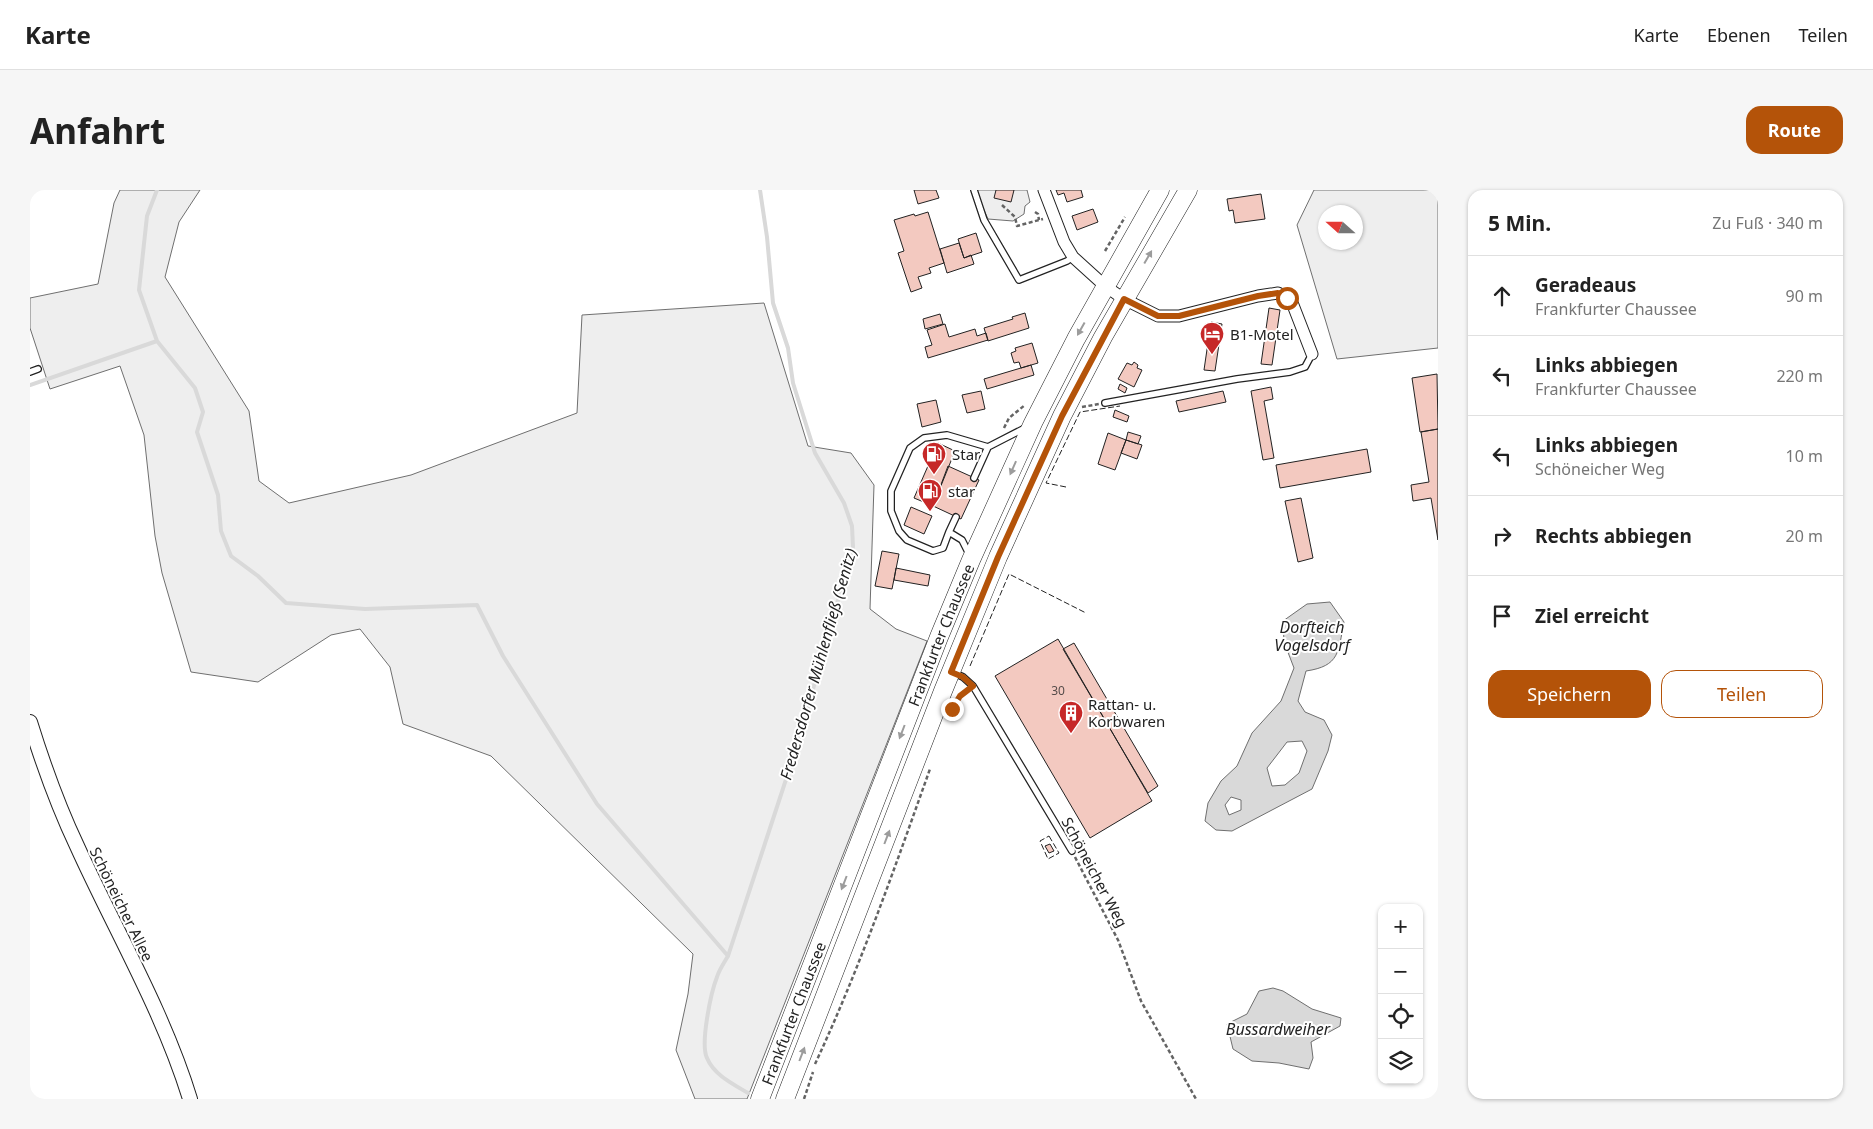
<!DOCTYPE html>
<html lang="de">
<head>
<meta charset="utf-8">
<style>
	:root { --surface:#fff; --page:#f6f6f6; --text:#222; --muted:#767676; --line:#e0e0e0; --accent:#b45309 }
	body { margin:0; font-family:"Noto Sans",sans-serif; background:var(--page); color:var(--text) }
	.controls { position:absolute; right:15px; bottom:15px; display:grid; overflow:hidden; border-radius:10px; box-shadow:0 1px 4px #0004 }
	.controls button { width:45px; height:45px; display:grid; place-items:center; padding:0; border:0; border-bottom:1px solid var(--line); background:var(--surface); color:var(--text); font:25px sans-serif }
	.compass { position:absolute; left:1288px; top:15px; width:45px; height:45px; border-radius:50%; background:var(--surface); box-shadow:0 1px 4px #0004; rotate:291deg }
	.stop { position:absolute; width:15px; height:15px; margin:-11px; border:4px solid #b45309; border-radius:50%; background:#fff }
	.stop.end { background:#b45309; border-color:#fff; box-shadow:0 1px 5px #0008 }
	.list { margin:0; padding:0; list-style:none }
	h2 { display:flex; justify-content:space-between; align-items:center; height:65px; margin:0; padding:0 20px; font-size:21px }
	h2 small { font-size:16px; font-weight:400; color:var(--muted) }
	.list li { display:grid; grid-template-columns:32px 1fr auto; gap:15px; align-items:center; box-sizing:border-box; height:80px; padding:0 20px; border-top:1px solid var(--line) }
	.list b { display:block; font-size:19px; white-space:nowrap }
	.list p { margin:0; font-size:16px; white-space:nowrap; color:var(--muted) }
	.list em { font-size:16px; font-style:normal; color:var(--muted) }
	.actions { display:flex; gap:10px; padding:15px 20px }
	.actions a { flex:1; padding:11px 0; border:1px solid var(--accent); border-radius:15px; text-align:center; font-size:18px; color:var(--accent) }
	.actions .main { background:var(--accent); color:#fff }
	.icon { flex:none; width:28px; height:28px; fill:none; stroke:currentColor; stroke-width:2; stroke-linecap:round; stroke-linejoin:round }
	.map { position:relative; flex:none; width:1408px; height:909px; overflow:hidden; border-radius:15px }
	header { display:flex; align-items:center; gap:30px; box-sizing:border-box; height:70px; padding:0 25px; background:var(--surface); border-bottom:1px solid var(--line) }
	header strong { font-size:24px }
	nav { display:flex; gap:28px; margin-inline-start:auto; font-size:18px }
	.intro { display:flex; align-items:center; justify-content:space-between; box-sizing:border-box; height:120px; padding:0 30px }
	h1 { margin:0; font-size:35px }
	.button { padding:12px 22px; border-radius:15px; background:var(--accent); color:#fff; font-size:18px; font-weight:700 }
	main { display:flex; gap:30px; padding:0 30px }
	aside { flex:1; background:var(--surface); border-radius:15px; box-shadow:0 1px 4px #0004 }
	.map>svg:first-child { display:block }
</style>
</head>
<body>
<header>
<strong>Karte</strong>
<nav><a>Karte</a><a>Ebenen</a><a>Teilen</a></nav>
</header>
<div class="intro"><h1>Anfahrt</h1><a class="button">Route</a></div>
<main>
<div class="map">
<svg width="1408" height="909" viewBox="0 0 1408 909">
	<rect width="100%" height="100%" fill="#fff"/>
	<path fill="#eee" stroke="#6f6f6f" fill-rule="evenodd" d="M90,0h80l-21,32 -14,55 84,134 10,70 30,22 122,-28 166,-62 5,-98 182,-12 44,143 43,7 23,32 -4,124 26,20 31,12 -180,458h-52l-19,-49 12,-56 5,-40 -202,-198 -88,-32 -13,-57 -30,-38 -29,6 -73,47 -67,-10 -29,-99 -7,-37 -11,-101 -24,-69 -70,23 -20,-61v-30l68,-14 16,-81z
		M945,0h52l3,12 -5,4 -1,8 -11,7 -25,-2z
		M1284,0h124v158l-101,11 -40,-134zM1326,22v30h-30v-30z"/>
	<path fill="#d9d9d9" stroke="#6f6f6f" fill-rule="evenodd" d="M1300,412l14,20c-6,30 -4,44 -38,49l-8,30 7,11 19,8 8,15 -4,16 -16,38 -80,42 -16,-1 -11,-9 3,-18 13,-22 16,-15 15,-33 29,-32 13,-33 -10,-26 -1,-21 24,-17zM1257,552l15,-1 5,10 -8,22 -14,12 -13,1 -5,-18zM1201,607l10,3v10l-12,5 -4,-10z
		M1243,798l10,3 29,18 29,9 -1,8 -29,16 2,16 -4,11 -30,-6 -27,-2 -19,-12 -6,-25 20,-10 12,-23z"/>
	<g fill="none" stroke-linecap="round" stroke-linejoin="round">
		<path stroke="#d9d9d9" stroke-width="4" d="M127,0l-10,26 -8,74 18,51 38,47 8,24 -6,20 21,63 3,36 10,25 27,20 28,27 79,6 112,-4 26,51 94,148 131,152
			M0,195l127,-44
			M718,903c-15,-9 -34,-18 -41,-35 -7,-14 4,-66 10,-81 2,-7 7,-14 11,-21l69,-210 56,-199 -1,-21 -8,-23 -29,-50 -22,-70 -5,-35 -15,-45 -6,-66 -7,-47"/>
	</g>
	<path fill="#f3c9c0" stroke="#222" d="M884,0h22l3,8 -21,6z
		M966,0h18l-3,12 -17,-4z
		M1026,0h25l2,7 -16,5 -3,-9 -6,2z
		M1231,4l4,25 -30,4 -2,-13 -4,1 -2,-12z
		M1063,19l5,13 -21,8 -5,-14z
		M898,22l16,51 -15,5 2,5 -13,4 4,11 -11,4 -13,-39 6,-2 -10,-31 20,-6 1,2z
		M946,43l6,19 -18,6 -6,-19z
		M929,53l5,15 7,-3 3,9 -27,9 -7,-24z
		M1239,118l11,2 -8,55 -11,-1z
		M995,123l4,15 -41,13 -4,-13 29,-9 -1,-2z
		M910,124l3,10 -18,5 -2,-10z
		M1181,132l11,2 -7,47 -11,-1z
		M915,134l4,13 26,-8 2,7 9,-3 2,7 -60,18 -3,-11 7,-2 -5,-15z
		M1002,153l6,20 -17,5 -2,-6 -5,1 -3,-10 5,-2 -1,-3z
		M1104,172l4,3 -1,3 5,2 -8,17 -16,-8 9,-16 5,2z
		M1001,175l3,10 -47,14 -3,-10z
		M1407,184l1,55 -18,3 -8,-54z
		M1090,194l7,4 -2,5 -7,-4z
		M1241,197l2,12 -9,2 10,57 -11,2 -12,-69z
		M951,201l4,18 -18,4 -5,-18z
		M1193,201l3,11 -47,10 -3,-11z
		M906,210l5,22 -19,5 -5,-23z
		M1085,220l14,6 -2,6 -14,-5z
		M1408,239v111l-7,-42 -18,3 -2,-16 18,-3 -8,-50z
		M1098,242l13,4 -3,8 -12,-4z
		M1078,243l18,7 -11,30 -17,-6z
		M1096,250l16,5 -5,14 -16,-6z
		M908,253l17,8 -21,52 -3,2 -17,-7z
		M1337,259l4,23 -91,16 -4,-23z
		M918,276l31,14 -18,39 -30,-14 3,-2z
		M1271,308l12,60 -15,4 -13,-61z
		M881,317l21,9 -8,18 -20,-9z
		M852,361l17,3 -7,35 -17,-3z
		M866,378l34,7 -2,11 -34,-6z
		M1028,449l94,162 -62,37 -95,-162z
		M1044,453l84,143 -10,7 -85,-144z
		M1020,654l4,7 -5,2 -4,-7z"/>
	<g fill="none" stroke-linecap="round" stroke-linejoin="round">
		<defs>
			<path id="service" d="M944,0l10,30 35,60 48,-19 6,-4
				M0,182l8,-3
				M1075,213l132,-24 53,-7 15,-5 7,-13
				M944,288l14,-31 39,-20
				M926,327l-7,15 13,8 7,14
				M919,342l-6,16 -10,3 -26,-11 -8,-9 -8,-20v-20l19,-43 14,-10 23,-3 41,12
				M922,482l11,5 10,9 99,165"/>
			<path id="minor" d="M1014,0l20,52 9,15 32,29 19,13 34,17h21l79,-20 20,-3 9,5 6,7 19,49"/>
			<path id="tertiary" d="M0,532c13,42 28,84 47,124 38,84 86,165 113,253"/>
			<g id="primary">
				<path id="s1" d="M730,909l179,-462 32,-77 62,-137 43,-84 84,-149"/>
				<path d="M755,909l158,-408 55,-134 64,-141 41,-79 85,-147"/>
			</g>
		</defs>
		<use href="#service" stroke="#222" stroke-width="8"/>
		<use href="#minor" stroke="#222" stroke-width="13"/>
		<use href="#tertiary" stroke="#222" stroke-width="16"/>
		<use href="#primary" stroke="#222" stroke-width="19"/>
		<path stroke="#646464" stroke-width="2.5" stroke-dasharray="4 2.5" stroke-linecap="butt" d="M972,15l13,12 2,9 26,-7
			M1005,22l3,2 1,6
			M1075,61l20,-34
			M1052,217l17,-3
			M974,238l5,-10 16,-13
			M924,516l6,-10 7,-5
			M1045,667l43,83 23,61 55,98
			M785,874c44,-94 80,-197 115,-295
			M774,909l9,-27"/>
		<use href="#service" stroke="#fff" stroke-width="5.5"/>
		<use href="#minor" stroke="#fff" stroke-width="11"/>
		<use href="#tertiary" stroke="#fff" stroke-width="14"/>
		<use href="#primary" stroke="#fff" stroke-width="18"/>
		<path stroke="#222" stroke-width="1" stroke-dasharray="6 2.5" stroke-linecap="butt" d="M1036,297l-20,-4 34,-71 40,-6
			M940,476l39,-92 77,39
			M1019,646l10,17 -11,6 -8,-18z"/>
	</g>
	<defs><path id="oneway-solid" d="M-6-.8H1V-3.2L6.5 0L1 3.2V.8H-6Z" transform="scale(1.25)"/></defs>
	<g fill="#9c9c9c">
		<use href="#oneway-solid" transform="translate(1118 67) rotate(-60)"/>
		<use href="#oneway-solid" transform="translate(1051 139) rotate(119)"/>
		<use href="#oneway-solid" transform="translate(983 278) rotate(114)"/>
		<use href="#oneway-solid" transform="translate(872 542) rotate(111)"/>
		<use href="#oneway-solid" transform="translate(857 647) rotate(-69)"/>
		<use href="#oneway-solid" transform="translate(814 693) rotate(111)"/>
		<use href="#oneway-solid" transform="translate(772 864) rotate(-69)"/>
	</g>
	<g fill="none" stroke-linecap="round" stroke-linejoin="round">
		<path stroke="#b45309" stroke-width="6" d="M922,519l8,-13 13,-10 -10,-9 -12,-5 47,-115 64,-141 62,-117 34,17h21l79,-20 20,-3 9,5"/>
	</g>
	<defs>
		<symbol id="hotel-pin" viewBox="-11 -11 22 30"><path d="M0 17L-7.5 6A9.5 9.5 0 1 1 7.5 6Z" fill="#c62828" stroke="#fff"/><path d="M-6-4.5h1.5V1H6V5H4.5V3h-9V5H-6ZM-4 0a1.8 1.8 0 1 1 3.6 0ZM.5 0V-2.5h3Q6-2.5 6 0Z" fill="#fff"/></symbol>
		<symbol id="fuel-pin" viewBox="-11 -11 22 30"><path d="M0 17L-7.5 6A9.5 9.5 0 1 1 7.5 6Z" fill="#c62828" stroke="#fff"/><path d="M-5.5-6h7V0h2V4h1.3V-2.5L3-4.5l.8-.8L6-3V5H2.5V1h-1V6h-7ZM-4.2-4.7v3.2H.2V-4.7Z" fill="#fff"/></symbol>
		<symbol id="building-pin" viewBox="-11 -11 22 30"><path d="M0 17L-7.5 6A9.5 9.5 0 1 1 7.5 6Z" fill="#c62828" stroke="#fff"/><path d="M-4-6H4V6H1V3H-1V6H-4ZM-2.5-4.3h1.7v1.8h-1.7ZM.8-4.3h1.7v1.8H.8ZM-2.5-1h1.7V.8h-1.7ZM.8-1h1.7V.8H.8Z" fill="#fff"/></symbol>
	</defs>
	<g fill-rule="evenodd">
		<use href="#hotel-pin" x="1168" y="130" width="28" height="38"/>
		<use href="#fuel-pin" x="890" y="250" width="28" height="38"/>
		<use href="#fuel-pin" x="886" y="287" width="28" height="38"/>
		<use href="#building-pin" x="1027" y="509" width="28" height="38"/>
	</g>
	<g text-anchor="middle" dominant-baseline="central" stroke-width="4" stroke-linejoin="round" paint-order="stroke">
		<g font-size="12" fill="#564c4a">
			<text x="1028" y="500">30</text>
		</g>
		<g font-size="15" fill="#222" stroke="#fff" text-anchor="start">
			<text x="1200" y="144">B1-Motel</text>
			<text x="922" y="264">Star</text>
			<text x="918" y="301">star</text>
			<text x="1058" y="514">Rattan- u.<tspan x="1058" dy="17">Korbwaren</tspan></text>
		</g>
		<g font-size="15" fill="#222" stroke="#fff">
			<text stroke="none"><textPath href="#s1" startOffset="498">Frankfurter Chaussee</textPath></text>
			<text transform="translate(1065 682) rotate(62)">Schöneicher Weg</text>
			<text transform="translate(92 714) rotate(64)">Schöneicher Allee</text>
			<text stroke="none"><textPath href="#s1" startOffset="92">Frankfurter Chaussee</textPath></text>
		</g>
		<g font-size="16" font-style="italic" fill="#222" stroke="#fff">
			<text x="1282" y="437">Dorfteich<tspan x="1282" dy="18">Vogelsdorf</tspan></text>
			<text transform="translate(788 474) rotate(-74)">Fredersdorfer Mühlenfließ (Senitz)</text>
			<text x="1248" y="839">Bussardweiher</text>
		</g>
	</g>
</svg>
<div class="controls">
<button>+</button>
<button>−</button>
<button><svg class="icon" aria-label="locate" viewBox="0 0 24 24"><circle cx="12" cy="12" r="6"/><path d="M12 2v4M12 18v4M2 12h4M18 12h4"/></svg></button>
<button><svg class="icon" aria-label="layers" viewBox="0 0 24 24"><path d="M12 4l9 5-9 5-9-5zM3 14l9 5 9-5"/></svg></button>
</div>
<svg class="compass" viewBox="-18 -18 36 36"><path d="M0-13l5 13h-10z" fill="#e53935"/><path d="M0 13l5-13h-10z" fill="#767676"/></svg>
<div class="stop" style="left:1257px;top:108px"></div>
<div class="stop end" style="left:922px;top:519px"></div>
</div>
<aside>
<h2>5 Min.<small>Zu Fuß · 340 m</small></h2>
<ul class="list">
<li><svg class="icon" aria-label="ahead" viewBox="0 0 24 24"><path d="M12 20V5M6 11l6-6 6 6"/></svg><div><b>Geradeaus</b><p>Frankfurter Chaussee</p></div><em>90 m</em></li>
<li><svg class="icon" aria-label="left" viewBox="0 0 24 24"><path d="M17 20v-9H6M10 6l-5 5 5 5"/></svg><div><b>Links abbiegen</b><p>Frankfurter Chaussee</p></div><em>220 m</em></li>
<li><svg class="icon" aria-label="left" viewBox="0 0 24 24"><path d="M17 20v-9H6M10 6l-5 5 5 5"/></svg><div><b>Links abbiegen</b><p>Schöneicher Weg</p></div><em>10 m</em></li>
<li><svg class="icon" aria-label="right" viewBox="0 0 24 24"><path d="M7 20v-9h11M14 6l5 5-5 5"/></svg><div><b>Rechts abbiegen</b></div><em>20 m</em></li>
<li><svg class="icon" aria-label="arrive" viewBox="0 0 24 24"><path d="M6 21V4h12l-3 4 3 4H6"/></svg><div><b>Ziel erreicht</b></div></li>
</ul>
<div class="actions"><a class="main">Speichern</a><a>Teilen</a></div>
</aside>
</main>
</body>
</html>
